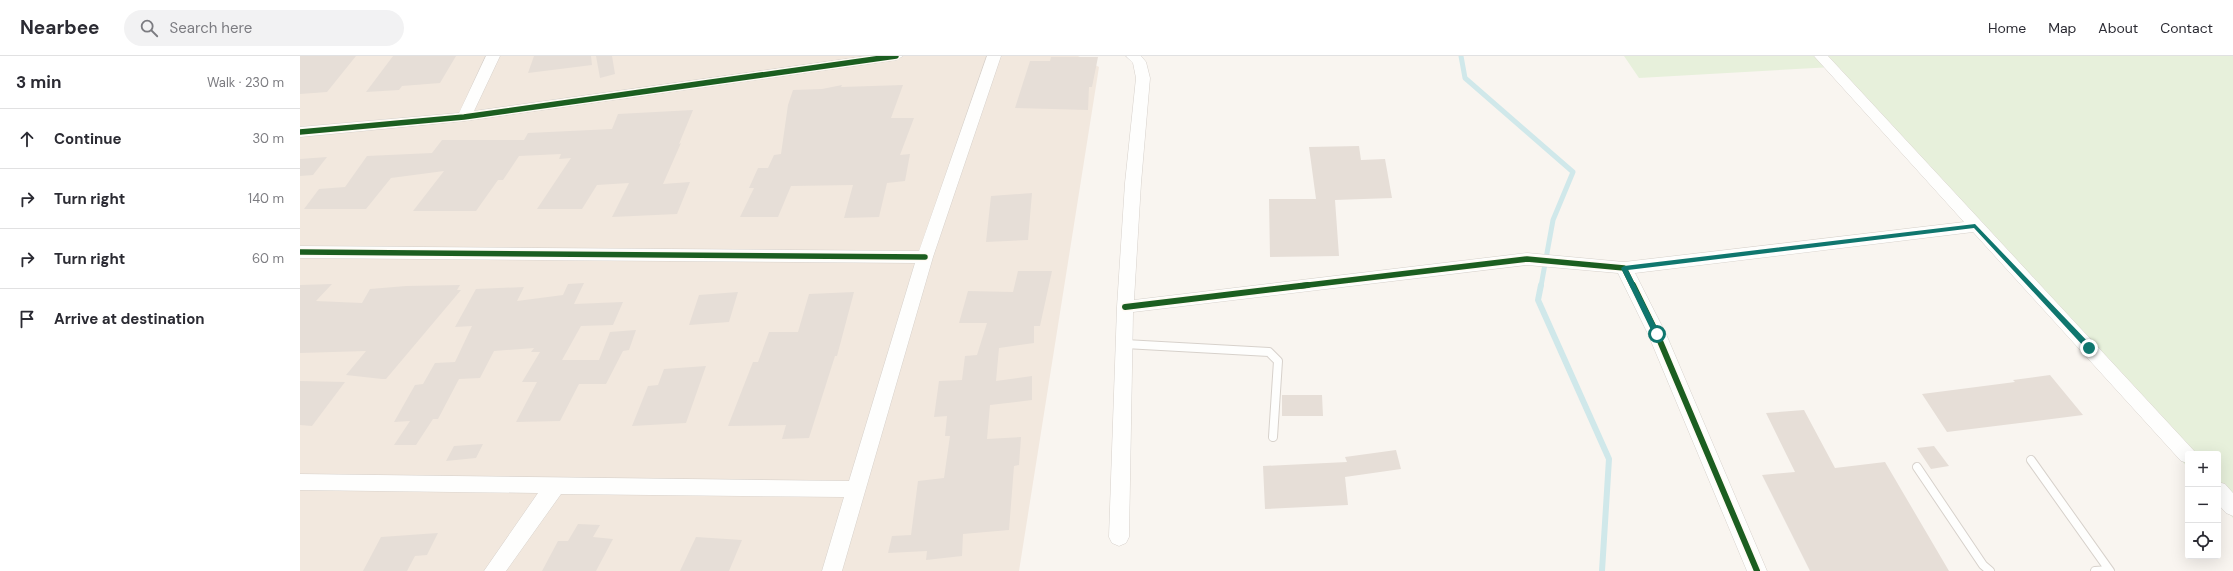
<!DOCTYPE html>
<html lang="en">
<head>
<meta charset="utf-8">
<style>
	:root { --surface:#fff; --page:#f2f2f3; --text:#2b2b33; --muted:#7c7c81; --line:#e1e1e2 }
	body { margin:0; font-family:"DM Sans",sans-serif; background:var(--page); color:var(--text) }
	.controls { position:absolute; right:12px; bottom:12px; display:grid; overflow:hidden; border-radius:4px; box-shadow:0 4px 16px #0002 }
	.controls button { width:36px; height:36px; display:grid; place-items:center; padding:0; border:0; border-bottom:1px solid var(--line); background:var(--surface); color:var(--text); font:20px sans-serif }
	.stop { position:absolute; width:12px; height:12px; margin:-9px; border:3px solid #0f766e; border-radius:50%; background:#fff }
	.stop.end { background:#0f766e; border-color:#fff; box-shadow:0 1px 4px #0008 }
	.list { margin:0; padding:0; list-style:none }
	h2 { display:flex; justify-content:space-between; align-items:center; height:52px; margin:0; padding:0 16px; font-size:17px }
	h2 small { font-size:13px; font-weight:400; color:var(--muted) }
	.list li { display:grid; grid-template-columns:26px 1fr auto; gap:12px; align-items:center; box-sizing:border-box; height:60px; padding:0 16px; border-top:1px solid var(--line) }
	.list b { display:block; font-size:15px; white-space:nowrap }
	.list em { font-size:13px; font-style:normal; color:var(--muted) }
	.icon { flex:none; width:22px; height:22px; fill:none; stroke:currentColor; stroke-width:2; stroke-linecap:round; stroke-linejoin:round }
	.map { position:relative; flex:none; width:1933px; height:515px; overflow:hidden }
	header { display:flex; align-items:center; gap:24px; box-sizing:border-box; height:56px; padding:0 20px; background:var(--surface); border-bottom:1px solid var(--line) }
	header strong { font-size:19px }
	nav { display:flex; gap:22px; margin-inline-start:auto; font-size:14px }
	.search { width:280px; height:36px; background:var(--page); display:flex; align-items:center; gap:10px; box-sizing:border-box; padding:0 14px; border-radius:22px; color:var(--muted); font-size:15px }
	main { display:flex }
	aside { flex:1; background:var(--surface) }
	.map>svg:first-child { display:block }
</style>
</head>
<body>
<header>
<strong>Nearbee</strong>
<div class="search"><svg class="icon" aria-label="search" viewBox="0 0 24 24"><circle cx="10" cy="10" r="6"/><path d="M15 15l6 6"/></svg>Search here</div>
<nav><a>Home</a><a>Map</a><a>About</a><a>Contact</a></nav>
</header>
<main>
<aside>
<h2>3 min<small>Walk · 230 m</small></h2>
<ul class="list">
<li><svg class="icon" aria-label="ahead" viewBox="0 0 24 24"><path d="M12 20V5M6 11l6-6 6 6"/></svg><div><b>Continue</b></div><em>30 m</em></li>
<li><svg class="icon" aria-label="right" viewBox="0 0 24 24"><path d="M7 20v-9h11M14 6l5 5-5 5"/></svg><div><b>Turn right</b></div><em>140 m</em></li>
<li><svg class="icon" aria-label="right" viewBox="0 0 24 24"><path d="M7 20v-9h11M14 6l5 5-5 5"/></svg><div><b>Turn right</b></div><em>60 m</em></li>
<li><svg class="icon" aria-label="arrive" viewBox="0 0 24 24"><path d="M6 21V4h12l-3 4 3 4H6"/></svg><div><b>Arrive at destination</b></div></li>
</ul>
</aside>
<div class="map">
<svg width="1933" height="515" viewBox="0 0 1933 515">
	<rect width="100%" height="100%" fill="#f9f5f0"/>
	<path fill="#f2e8de" d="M0,0h778l21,11 -80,504h-719z"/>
	<path fill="#e7f0db" d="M1324,0h609v462l-15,-17v-47h-30v14l-355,-401 -194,11z"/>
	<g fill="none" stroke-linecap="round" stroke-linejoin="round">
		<path stroke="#d0e8ea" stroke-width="5" d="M1161,0l4,22 108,94 -20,48 -12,66"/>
		<path stroke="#d0e8ea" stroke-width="6" d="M1241,229l-3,15 71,159 -7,112"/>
	</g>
	<path fill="#e6ded7" d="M0,0h56l-29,36 -27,2z
		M93,0h63l-16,27 -38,3 -3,4 -33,2z
		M234,0h57l1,9 -64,8z
		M296,0h16l3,18 -15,4z
		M751,1h47l-6,30h-3l-1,23 -73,-2 15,-47h20z
		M542,29l-1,2 62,-2 -12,33h23l-14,37 10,-1 -5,27 -18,2 -8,34 -35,1 9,-33 -62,1 -13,31h-38l14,-29h-5l9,-20h10l6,-13 7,-1 7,-49 5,-15 29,-1z
		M393,54l-14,34 2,-1 -18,41 27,-2 -13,32 -65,3 17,-34 -32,2 -15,24h-45l34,-51 -12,1 2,-5 -42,2 -16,24h-5l-22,31h-63l31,-40 -53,7 -25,31h-62l15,-20 26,-2 22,-31 65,-3 10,-13h82l4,-7 84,-4 6,-15z
		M1059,90l2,14 24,-1 7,39 -57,2 4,56 -69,1 -1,-58h47l-7,-52z
		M27,101l-14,18 -13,1v-17z
		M732,137l-4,47 -42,2 5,-46z
		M718,215h34l-12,55h-6v17l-35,5 -3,33 36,-5v24l-42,5 -3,34 34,-2 -2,28 -5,1 -5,64 -46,4 -1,22 -36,4 1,-9 -39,2 4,-17 19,-1 7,-54 26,-3 6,-42h-5l2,-20 -13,1 5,-36 23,-1 3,-24 12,-1 10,-32h-28l9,-32 45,1z
		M284,227l-10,21 49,-2 -10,23 -32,1 -19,34h37l11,-28 26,-2 -7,20 -6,1 -17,33h-27l-19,37 -44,1 21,-40h-15l18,-30h-9l3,-4 -40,3 -14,27 -21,1 -21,40h-5l-17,26h-22l16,-24 -16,1 21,-37 8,-1 12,-21 20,-1 17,-36 -17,1 21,-38 48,-2 -7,14 46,-6 5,-11z
		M32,228l-16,17 46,2 8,-14 36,-3 54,-1 -3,5h4l-75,89h-4l-36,-4 20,-24 -66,2v-68z
		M438,236l-9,30 -40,3 10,-30z
		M554,236l-17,64h-2l-26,82 -27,1 4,-14 -58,1 25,-64h5l11,-30h29l11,-38z
		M406,310l-20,57 -54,3 16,-40 10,-1 6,-16z
		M1750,319l33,40 -136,17 -25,-38 93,-12 -2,-2z
		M0,325l45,1 -33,44 -12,-1z
		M982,339h40l1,21h-41z
		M1504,354l31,58 50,-6 64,109h-139l-48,-96 33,-3 -29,-59z
		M183,388l-7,14 -30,3 8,-15z
		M1634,390l15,20 -18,3 -14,-21z
		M1096,394l5,19 -56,8 3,28 -83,4 -2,-43 84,-4 -2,-5z
		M278,468l22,1 -7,12 20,2 -17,32h-54l16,-30h10z
		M138,477l-11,22 -12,1 -8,15h-44l18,-34z
		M396,481l46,3 -13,31h-49z"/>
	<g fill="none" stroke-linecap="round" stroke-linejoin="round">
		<defs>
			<path id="lane" d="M825,288l144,8 9,9 -5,76
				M1731,404l79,111
				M1617,411l66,98 7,6
				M1795,515l14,-1"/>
			<path id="street" d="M186,0h14l-26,55 393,-55h36l-7,4 -432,61 -164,16v-10l159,-14z
				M687,0h14l-68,201 -91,314h-20l22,-74 -283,-3 -55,77h-22l54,-78 -238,-3v-16l549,7 66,-218 -615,-5v-12l619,5z
				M826,0h15l5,6 4,16 -9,105 -7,117 393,-47 97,9 340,-40 -150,-166h14l369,398h-9v9l-7,-2 -208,-229 -338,41 31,61 101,237h-20l-99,-237 -30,-61 -91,-8 -394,47 -4,225 -3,6 -7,3 -7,-3 -3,-6 8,-230 8,-124 11,-105 -3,-15z
				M1918,426l7,2 8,9v23l-7,-3 -8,-9z"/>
		</defs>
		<use href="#lane" stroke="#d7d1cb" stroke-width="10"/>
		<use href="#street" stroke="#d7d1cb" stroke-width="1"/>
		<use href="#lane" stroke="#fefefd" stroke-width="8"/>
		<use href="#street" fill="#fefefd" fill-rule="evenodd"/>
		<defs>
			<path id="cycleway-far1" d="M0,76l164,-15 432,-61
				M0,196l625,5
				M1000,230l227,-27 97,9 9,18"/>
			<path id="cycleway" d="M1333,229l24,49 100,237
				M825,251l183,-22"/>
		</defs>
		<use href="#cycleway-far1" stroke="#fffaf3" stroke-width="8"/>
		<use href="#cycleway" stroke="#fffaf3" stroke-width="9"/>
		<use href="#cycleway-far1" stroke="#1b5e20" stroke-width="5.5"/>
		<use href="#cycleway" stroke="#1b5e20" stroke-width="6"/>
	</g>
	<path fill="#0f766e" d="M1675,168l117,122v4h-5l-113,-122 -346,42 32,64 -3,2 -4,-2 -32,-66 3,-2z"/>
</svg>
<div class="controls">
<button>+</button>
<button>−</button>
<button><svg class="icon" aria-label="locate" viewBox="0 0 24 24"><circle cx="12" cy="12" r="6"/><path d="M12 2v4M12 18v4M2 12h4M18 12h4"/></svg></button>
</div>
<div class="stop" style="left:1357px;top:278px"></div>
<div class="stop end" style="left:1789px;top:292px"></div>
</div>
</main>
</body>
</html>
